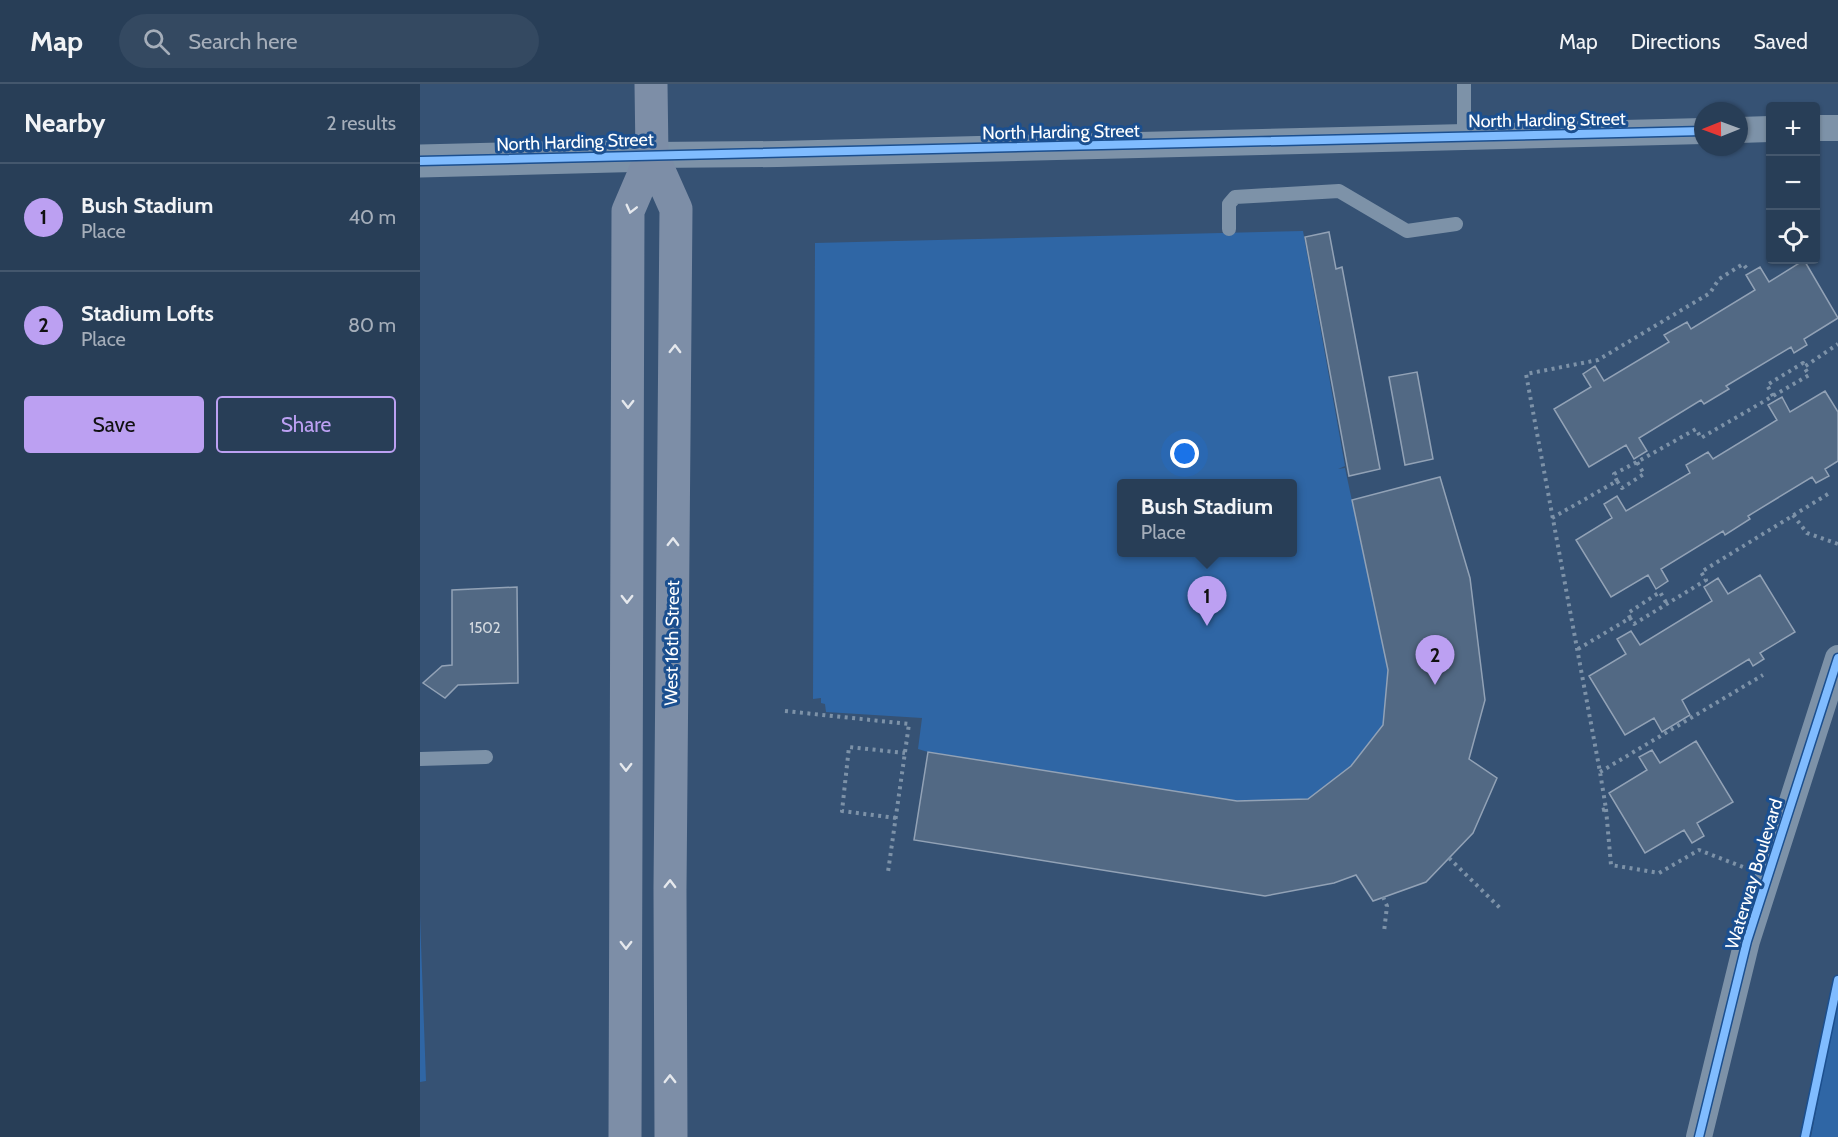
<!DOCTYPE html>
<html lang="en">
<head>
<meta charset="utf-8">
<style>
	:root { --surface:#283e57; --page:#344961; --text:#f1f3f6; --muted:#a5aeba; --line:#44576d; --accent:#bca0f2 }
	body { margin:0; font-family:Cabin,sans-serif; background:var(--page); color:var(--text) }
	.controls { position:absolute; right:18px; top:18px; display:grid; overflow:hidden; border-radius:6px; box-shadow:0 2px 4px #0004 }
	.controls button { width:54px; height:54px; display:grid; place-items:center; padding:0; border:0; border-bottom:2px solid var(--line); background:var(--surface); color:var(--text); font:30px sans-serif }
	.compass { position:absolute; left:1274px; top:18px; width:54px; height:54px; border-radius:50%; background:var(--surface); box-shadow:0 2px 4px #0004; rotate:269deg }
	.you { position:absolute; left:765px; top:370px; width:21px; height:21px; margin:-15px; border:4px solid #fff; border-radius:50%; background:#1a73e8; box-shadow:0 0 0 9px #1a73e833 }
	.badge { display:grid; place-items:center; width:39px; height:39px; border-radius:50%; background:var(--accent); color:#111; font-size:20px; font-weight:700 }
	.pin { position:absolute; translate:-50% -50px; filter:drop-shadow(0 2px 3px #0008) }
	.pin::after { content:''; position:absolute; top:32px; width:21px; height:18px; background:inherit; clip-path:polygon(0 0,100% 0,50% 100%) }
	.popup { position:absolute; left:697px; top:395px; width:180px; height:78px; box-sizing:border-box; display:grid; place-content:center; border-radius:6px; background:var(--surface); filter:drop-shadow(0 2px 4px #0005); font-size:20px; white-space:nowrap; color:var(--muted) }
	.popup b { font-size:22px; color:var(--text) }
	.popup::after { content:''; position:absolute; left:50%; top:100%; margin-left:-12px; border:12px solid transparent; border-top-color:var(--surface) }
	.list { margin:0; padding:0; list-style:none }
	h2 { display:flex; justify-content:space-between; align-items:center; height:78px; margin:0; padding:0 24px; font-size:26px }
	h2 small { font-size:20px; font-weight:400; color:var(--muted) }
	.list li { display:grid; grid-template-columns:39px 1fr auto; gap:18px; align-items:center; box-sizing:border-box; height:108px; padding:0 24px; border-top:2px solid var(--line) }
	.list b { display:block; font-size:22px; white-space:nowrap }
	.list p { margin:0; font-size:20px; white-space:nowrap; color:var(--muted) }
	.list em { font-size:20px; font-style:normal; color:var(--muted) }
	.actions { display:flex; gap:12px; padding:18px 24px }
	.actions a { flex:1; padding:14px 0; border:2px solid var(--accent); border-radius:6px; text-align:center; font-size:21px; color:var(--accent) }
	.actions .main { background:var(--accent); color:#111 }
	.icon { flex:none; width:33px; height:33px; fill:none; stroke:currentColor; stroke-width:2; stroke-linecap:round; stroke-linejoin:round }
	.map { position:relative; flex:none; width:1418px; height:1053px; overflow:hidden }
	header { display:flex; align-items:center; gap:36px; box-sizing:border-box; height:84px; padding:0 30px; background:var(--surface); border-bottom:2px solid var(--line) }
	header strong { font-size:28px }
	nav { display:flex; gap:33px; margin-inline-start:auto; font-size:21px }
	.search { width:420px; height:54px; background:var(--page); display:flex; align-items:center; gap:15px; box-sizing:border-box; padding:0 21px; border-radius:33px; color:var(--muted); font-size:22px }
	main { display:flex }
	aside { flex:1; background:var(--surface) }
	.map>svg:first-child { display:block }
</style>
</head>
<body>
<header>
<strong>Map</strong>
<div class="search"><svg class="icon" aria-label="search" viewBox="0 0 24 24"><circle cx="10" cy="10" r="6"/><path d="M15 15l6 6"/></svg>Search here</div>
<nav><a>Map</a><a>Directions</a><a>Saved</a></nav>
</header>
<main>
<aside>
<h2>Nearby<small>2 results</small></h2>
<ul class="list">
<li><span class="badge">1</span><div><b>Bush Stadium</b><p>Place</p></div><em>40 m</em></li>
<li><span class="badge">2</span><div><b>Stadium Lofts</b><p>Place</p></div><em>80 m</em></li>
</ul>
<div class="actions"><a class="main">Save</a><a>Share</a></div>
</aside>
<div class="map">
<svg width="1418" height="1053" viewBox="0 0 1418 1053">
	<rect width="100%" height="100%" fill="#365274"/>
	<path fill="#2f66a5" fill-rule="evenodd" d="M883,147l42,235 -7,3 7,-1 43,202 -5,55 -32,41 -43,33 -71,2 -309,-49 -10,-3 4,-31 -96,-6 -1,-8 -4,-1v-5l-8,1 2,-456zM702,400h170v68h-170z
		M0,832l6,165 -6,1z
		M1418,913v140h-27z"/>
	<path fill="#526984" stroke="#92a2b6" stroke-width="1.5" d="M909,148l7,37 6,-2 38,202 -31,7 -44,-239z
		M1384,176l34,58 -34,21 3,6 -13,8 -3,-6 -65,39 3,3 -25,15 -3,-4 -62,38 8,13 -13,8 -8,-14 -37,22 -35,-58 37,-22 -8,-13 12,-8 9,15 65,-39 -5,-7 23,-13 4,7 64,-39 -9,-15 14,-8 9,15z
		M997,288l16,87 -28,6 -16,-88z
		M1405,307l13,21v49l-13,8 4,7 -13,7 -4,-6 -64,39 2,3 -25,16 -2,-4 -62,38 7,12 -12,8 -8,-14 -37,22 -35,-57 36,-22 -8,-14 13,-8 9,15 64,-38 -4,-8 22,-13 5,7 64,-39 -9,-15 14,-8 8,15z
		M1020,393l30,101 15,122 -16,59 28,19 -24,55 -47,49 -53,19 -17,-26 -22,8 -69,13 -351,-56 14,-88 309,49 71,-2 43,-33 32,-41 5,-55 -36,-170z
		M1340,491l35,57 -35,21 4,6 -11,7 -4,-7 -67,41 8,15 -28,17 -8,-14 -29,17 -36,-59 37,-22 -9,-15 14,-8 9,14 72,-44 -8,-14 14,-9 10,16z
		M97,503l1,96 -60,2 -13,13 -22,-15 19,-17 10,-1v-75z
		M1276,657l37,61 -36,21 7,13 -12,7 -8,-13 -39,23 -36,-60 38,-23 -8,-13 13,-7 8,13z"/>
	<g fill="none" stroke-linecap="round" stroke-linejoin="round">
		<path stroke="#7d92a8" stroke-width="4" stroke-dasharray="3 4.5" stroke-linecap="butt" d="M1353,312l-6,-11 36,-22 1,4
			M1197,397l-3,-7 23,-12
			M1373,431l14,18 31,11
			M1132,434l65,-37 5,7 22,-14 -7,-12 59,-33 5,9 108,-63 -5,-8 34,-23
			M1210,534l-2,-5 32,-21 7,12
			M1158,565l52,-31 4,6 72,-44 -5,-8 127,-78
			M365,627l124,13 -21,148
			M1180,688l163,-97
			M1186,725l5,56 48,8 40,-23 44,17
			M1182,726l4,-1 -6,-37 -74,-398 72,-14 112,-67 9,-14 24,-15 4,5
			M476,734l-54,-7 7,-64 56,6
			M1029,774l51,50
			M963,813l4,9 -3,26"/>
		<path stroke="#7d92a8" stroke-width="14" d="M1044,0v52
			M809,145v-25l6,-7 104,-6 68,40 49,-7
			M0,675l66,-2"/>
		<path stroke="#7d92a8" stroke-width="26" d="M1396,44h22
			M1319,46l31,-1
			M232,71l126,-1 925,-23
			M1279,1053l48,-196 91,-283"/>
		<path stroke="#7d92a8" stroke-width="33" d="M0,77l232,-6"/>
		<path stroke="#7d8ea7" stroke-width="33" d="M231,0l1,71 24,54 -6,680 1,248
			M205,1053l3,-926 24,-56"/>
		<defs>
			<path id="cycleway" d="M0,77l1283,-30
				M1279,1053l48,-196 91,-283
				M1385,1053l33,-157"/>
		</defs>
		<use href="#cycleway" stroke="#1b4f8f" stroke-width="11"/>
		<use href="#cycleway" stroke="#80bcff" stroke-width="8"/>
	</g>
	<defs><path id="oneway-chevron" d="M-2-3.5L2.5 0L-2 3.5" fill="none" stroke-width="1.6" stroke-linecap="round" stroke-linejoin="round" transform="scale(1.5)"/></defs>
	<g stroke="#e5e8ed">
		<use href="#oneway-chevron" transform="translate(211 125) rotate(104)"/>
		<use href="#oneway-chevron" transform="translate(255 265) rotate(-89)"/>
		<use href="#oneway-chevron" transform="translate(208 320) rotate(90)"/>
		<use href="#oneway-chevron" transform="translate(253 458) rotate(-89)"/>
		<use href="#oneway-chevron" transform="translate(207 515) rotate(90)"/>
		<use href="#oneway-chevron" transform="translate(206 683) rotate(90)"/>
		<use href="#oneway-chevron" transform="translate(250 800) rotate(-89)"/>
		<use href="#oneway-chevron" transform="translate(206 861) rotate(90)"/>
		<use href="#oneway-chevron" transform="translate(250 995) rotate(-90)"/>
	</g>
	<g text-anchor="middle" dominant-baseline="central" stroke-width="6" stroke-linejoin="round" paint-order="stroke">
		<g font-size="15" fill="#d4dae0">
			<text x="65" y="544">1502</text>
		</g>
		<g font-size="18" fill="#fff" stroke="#1b4f8f">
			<text transform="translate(1127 36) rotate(-1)">North Harding Street</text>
			<text transform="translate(641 48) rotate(-1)">North Harding Street</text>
			<text transform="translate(155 58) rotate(-2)">North Harding Street</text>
			<text transform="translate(252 559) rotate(-89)">West 16th Street</text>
			<text transform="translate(1334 790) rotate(-73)">Waterway Boulevard</text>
		</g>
	</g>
</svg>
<div class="controls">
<button>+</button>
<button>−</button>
<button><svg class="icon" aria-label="locate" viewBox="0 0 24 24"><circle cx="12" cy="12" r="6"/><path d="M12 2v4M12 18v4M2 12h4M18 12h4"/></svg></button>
</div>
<svg class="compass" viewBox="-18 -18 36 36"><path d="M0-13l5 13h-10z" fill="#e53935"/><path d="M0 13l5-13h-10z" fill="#a5aeba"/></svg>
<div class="you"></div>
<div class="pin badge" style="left:787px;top:542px">1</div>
<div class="popup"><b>Bush Stadium</b>Place</div>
<div class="pin badge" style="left:1015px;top:601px">2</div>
</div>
</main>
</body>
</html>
